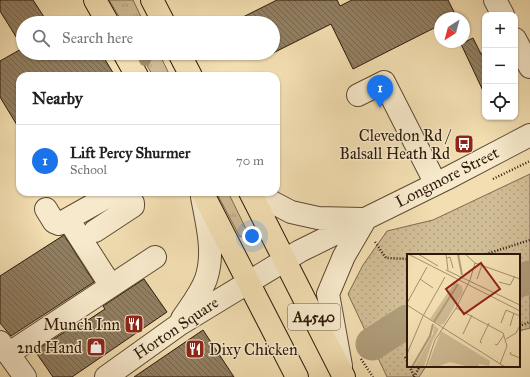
<!DOCTYPE html>
<html lang="en">
<head>
<meta charset="utf-8">
<style>
	:root { --surface:#fff; --page:#f2f2f2; --text:#202124; --muted:#757577; --line:#e0e0e0; --accent:#1a73e8 }
	body { margin:0; font-family:"IM FELL Great Primer",serif; background:var(--page); color:var(--text) }
	.controls { position:absolute; right:12px; top:12px; display:grid; overflow:hidden; border-radius:8px; box-shadow:0 1px 3px #0004 }
	.controls button { width:36px; height:36px; display:grid; place-items:center; padding:0; border:0; border-bottom:1px solid var(--line); background:var(--surface); color:var(--text); font:20px sans-serif }
	.compass { position:absolute; left:434px; top:12px; width:36px; height:36px; border-radius:50%; background:var(--surface); box-shadow:0 1px 3px #0004; rotate:216deg }
	.you { position:absolute; left:252px; top:236px; width:14px; height:14px; margin:-10px; border:3px solid #fff; border-radius:50%; background:#1a73e8; box-shadow:0 0 0 6px #1a73e833 }
	.badge { display:grid; place-items:center; width:26px; height:26px; border-radius:50%; background:var(--accent); color:#fff; font-size:13px; font-weight:700 }
	.pin { position:absolute; translate:-50% -33px; filter:drop-shadow(0 1px 2px #0008) }
	.pin::after { content:''; position:absolute; top:21px; width:14px; height:12px; background:inherit; clip-path:polygon(0 0,100% 0,50% 100%) }
	.list { margin:0; padding:0; list-style:none }
	h2 { display:flex; justify-content:space-between; align-items:center; height:52px; margin:0; padding:0 16px; font-size:17px }
	h2 small { font-size:13px; font-weight:400; color:var(--muted) }
	.list li { display:grid; grid-template-columns:26px 1fr auto; gap:12px; align-items:center; box-sizing:border-box; height:72px; padding:0 16px; border-top:1px solid var(--line) }
	.list b { display:block; font-size:15px; white-space:nowrap }
	.list p { margin:0; font-size:13px; white-space:nowrap; color:var(--muted) }
	.list em { font-size:13px; font-style:normal; color:var(--muted) }
	.icon { flex:none; width:22px; height:22px; fill:none; stroke:currentColor; stroke-width:2; stroke-linecap:round; stroke-linejoin:round }
	.map { position:relative; flex:none; width:530px; height:377px; overflow:hidden }
	.search { position:absolute; background:var(--surface); box-shadow:0 1px 3px #0004; left:16px; top:16px; width:264px; height:44px; display:flex; align-items:center; gap:10px; box-sizing:border-box; padding:0 14px; border-radius:22px; color:var(--muted); font-size:15px }
	.panel { position:absolute; background:var(--surface); box-shadow:0 1px 3px #0004; left:16px; top:72px; width:264px; height:124px; border-radius:12px }
	.map>svg:first-child { display:block }
</style>
</head>
<body>
<div class="map">
<svg width="530" height="377" viewBox="0 0 530 377">
	<defs>
		<pattern id="grass-tufts" width="24" height="20" patternUnits="userSpaceOnUse"><rect width="24" height="20" fill="#d0bc95"/><path d="M3 7l-1-3M5 7V3M7 7l1-3M15 17l-1-3M17 17v-4M19 17l1-3" fill="none" stroke="#b3a17f"/></pattern>
		<pattern id="park-dots" width="8" height="8" patternUnits="userSpaceOnUse"><rect width="8" height="8" fill="#d0bc95"/><path d="M2 2h.1M6 6h.1" fill="none" stroke="#b3a17f" stroke-width="1.8" stroke-linecap="round"/></pattern>
		<pattern id="building-back-hatch" width="6" height="6" patternUnits="userSpaceOnUse"><rect width="6" height="6" fill="#927f61"/><path d="M-1 5l2 2M0 0l6 6M5-1l2 2" fill="none" stroke="#77674e"/></pattern>
	</defs>
	<rect width="100%" height="100%" fill="#f2deb1"/>
	<filter id="stains"><feTurbulence type="fractalNoise" baseFrequency=".005" numOctaves="4"/><feColorMatrix values="0 0 0 0 .2 0 0 0 0 .09 0 0 0 0 .02 0 0 0 .5 -.17"/></filter>
	<radialGradient id="worn" r=".72"><stop offset=".6" stop-color="#630" stop-opacity="0"/><stop offset="1" stop-color="#630" stop-opacity=".3"/></radialGradient>
	<path fill="url(#grass-tufts)" stroke="#7e6a50" d="M109,0h24l11,23h-21z
		M140,53h19l11,23h-17z
		M216,192h12l20,41 -8,4z"/>
	<path fill="url(#park-dots)" stroke="#7e6a50" d="M530,174v154l-11,3v-76h-111v111h18l-7,11h-32l-39,-83 15,-29 24,-34 46,-11z"/>
	<g fill="none" stroke-linecap="round" stroke-linejoin="round">
		<path stroke="#ae9b78" stroke-width="33" d="M519,281l11,-4
			M372,344l36,-23"/>
	</g>
	<path fill="url(#building-back-hatch)" stroke="#2b180a" d="M0,0h33l15,23h-25v30h78l14,23h-95v54l-20,-33v-36l23,-13 -23,-37z
		M277,0h60l3,6 12,-6h96l9,18h-17v7l-87,44 -22,-45 -58,29v-30h-42z
		M473,38l8,16 4,-2v43l-24,-51z
		M64,235l30,47 -83,54 -11,-13v-47z
		M144,279l23,33 -95,65h-19l-18,-26 42,-27 2,2 26,-17 -2,-3z
		M203,330l31,47h-100z"/>
	<g fill="none" stroke-linecap="round" stroke-linejoin="round">
		<defs>
			<path id="minor" d="M495,0l8,15
				M515,39l15,28
				M358,95l26,-13 52,102
				M253,192l38,20 27,6 44,1
				M46,209l8,13 5,2 57,-32
				M68,219l43,67
				M95,231l38,-25v-3l-6,-11
				M182,319c8,-12 19,-26 24,-40 9,-26 1,-55 -4,-82
				M0,342l25,35
				M8,354l147,-97
				M341,366l-13,-72 16,-38 21,-36
				M106,377l74,-53 120,-73 146,-72 84,-44"/>
			<path id="highway" d="M95,0l13,23
				M152,0l12,23
				M124,53l13,23
				M179,53l12,23
				M202,192l95,185
				M250,192l94,185"/>
		</defs>
		<use href="#minor" stroke="#5d4a34" stroke-width="24"/>
		<use href="#highway" stroke="#2b180a" stroke-width="24"/>
		<path stroke="#2b180a" stroke-width="2.5" stroke-dasharray="1 2" stroke-linecap="butt" d="M493,179l37,-18
			M375,242l11,16 22,1
			M483,255l47,-15
			M519,326l11,-4
			M405,357l3,5
			M361,359l12,18
			M410,366l4,11
			M414,377l6,-11"/>
		<use href="#minor" stroke="#f7eacc" stroke-width="22"/>
		<use href="#highway" stroke="#f2deb1" stroke-width="22"/>
	</g>
	<circle fill="#a08c6c" cx="145" cy="60" r="6"/>
	<defs>
		<symbol id="bus-square" viewBox="-11 -11 22 22"><rect x="-9" y="-9" width="18" height="18" rx="4" fill="#8f2418" stroke="#f7eacc"/><path d="M-5-6H5V4H4V6H2V4H-2V6H-4V4H-5ZM-3.5-4V0h7V-4ZM-3.5 1.2v1.5H-2V1.2ZM2 1.2v1.5H3.5V1.2Z" fill="#fff"/></symbol>
		<symbol id="restaurant-square" viewBox="-11 -11 22 22"><rect x="-9" y="-9" width="18" height="18" rx="4" fill="#8f2418" stroke="#f7eacc"/><path d="M-5-6h1v4h1v-4h1v4h1v-4h1v5L-1.5 .5V6h-2V.5L-5-1ZM5-6V6H3V1.5H1.5Q1.5-4 5-6Z" fill="#fff"/></symbol>
		<symbol id="shop-square" viewBox="-11 -11 22 22"><rect x="-9" y="-9" width="18" height="18" rx="4" fill="#8f2418" stroke="#f7eacc"/><path d="M-5-2.5h2.3a2.7 3.5 0 0 1 5.4 0H5L5.5 6h-11ZM-1.5-2.5h3a1.5 2.3 0 0 0-3 0Z" fill="#fff"/></symbol>
	</defs>
	<g fill-rule="evenodd">
		<use href="#bus-square" x="453" y="133" width="22" height="22"/>
		<use href="#restaurant-square" x="123" y="313" width="22" height="22"/>
		<use href="#shop-square" x="85" y="336" width="22" height="22"/>
		<use href="#restaurant-square" x="184" y="338" width="22" height="22"/>
	</g>
	<g text-anchor="middle" dominant-baseline="central" stroke-width="3" stroke-linejoin="round" paint-order="stroke">
		<rect fill="#f7eacc" stroke="#685744" stroke-width="1" x="288" y="304" width="52" height="26" rx="3"/>
		<g font-size="15" font-weight="bold" fill="#2b180a">
			<text x="314" y="317">A4540</text>
		</g>
		<g font-size="16" fill="#2b180a" stroke="#f7eacc" text-anchor="end">
			<text x="450" y="135">Clevedon Rd /<tspan x="450" dy="18">Balsall Heath Rd</tspan></text>
			<text x="120" y="324">Munch Inn</text>
			<text x="82" y="347">2nd Hand</text>
			<text x="209" y="349" text-anchor="start">Dixy Chicken</text>
		</g>
		<g font-size="16" fill="#2b180a" stroke="#f7eacc">
			<text transform="translate(447 177) rotate(-27)">Longmore Street</text>
			<text transform="translate(176 328) rotate(-34)">Horton Square</text>
		</g>
	</g>
	<g transform="translate(407 254)">
		<rect width="113" height="113" fill="#f2deb1"/>
		<path d="M46,27l9,5 1,6 -19,32 -4,1 -10,-6 23,-34zM27,71l5,4 -7,13 -8,25h-10l19,-33zM34,77l49,30 -1,5 -10,-2 -1,3h-8l-20,-5 -13,5 -9,-2z" fill="#d0bc95"/>
		<path fill="none" stroke="#ae9b78" stroke-width="2" d="M51,0l4,21M27,68l24,-38M5,113l18,-31 3,-12"/>
		<path fill="none" stroke="#a28f6e" stroke-width="1" d="M1,0l112,57M11,0l20,12M39,0l2,16M58,0l10,9 45,16M40,4l3,-1 3,11M39,16l74,35M13,25l13,9M70,25l5,-14M92,28l11,3 5,-9M0,49l20,-36M0,51l98,62M49,54l47,25 4,13 -7,18M94,69l5,-13 14,6M103,72l4,-13M56,80l9,-19M99,85l10,-6 4,-8M75,89l-2,-1 9,-19M88,90l2,1 7,-10M104,98l-1,2 10,4M0,100l16,-38 22,-39M19,113l9,-27 21,-32 14,-28 5,-17"/>
		<path fill="#8f2418" fill-opacity="0.15" stroke="#8f2418" stroke-width="2" d="M74,9l19,26 -36,25 -18,-25z"/>
		<rect width="113" height="113" fill="none" stroke="#2b180a" stroke-width="2"/>
	</g>
	<rect width="100%" height="100%" filter="url(#stains)"/>
	<rect width="100%" height="100%" fill="url(#worn)"/>
</svg>
<div class="controls">
<button>+</button>
<button>−</button>
<button><svg class="icon" aria-label="locate" viewBox="0 0 24 24"><circle cx="12" cy="12" r="6"/><path d="M12 2v4M12 18v4M2 12h4M18 12h4"/></svg></button>
</div>
<svg class="compass" viewBox="-18 -18 36 36"><path d="M0-13l5 13h-10z" fill="#e53935"/><path d="M0 13l5-13h-10z" fill="#757577"/></svg>
<div class="you"></div>
<div class="pin badge" style="left:380px;top:108px">1</div>
<div class="search"><svg class="icon" aria-label="search" viewBox="0 0 24 24"><circle cx="10" cy="10" r="6"/><path d="M15 15l6 6"/></svg>Search here</div>
<section class="panel">
<h2>Nearby<small></small></h2>
<ul class="list">
<li><span class="badge">1</span><div><b>Lift Percy Shurmer</b><p>School</p></div><em>70 m</em></li>
</ul>
</section>
</div>
</body>
</html>
